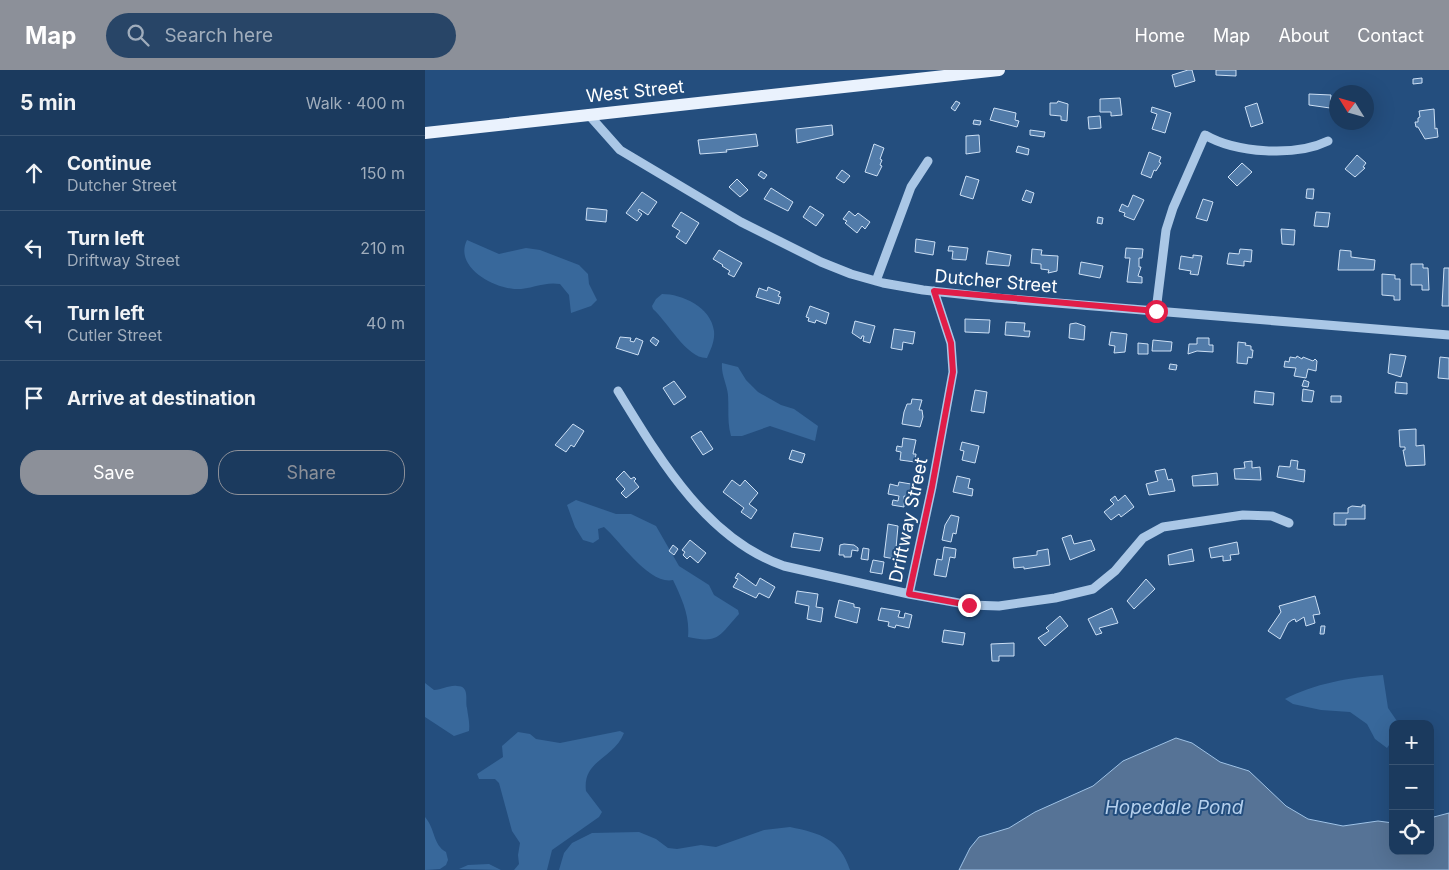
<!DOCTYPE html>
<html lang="en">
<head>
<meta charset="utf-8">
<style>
	:root { --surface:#1b3a5e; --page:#284567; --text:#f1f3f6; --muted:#a0adbc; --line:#395473; --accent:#8c9099 }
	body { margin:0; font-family:Inter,sans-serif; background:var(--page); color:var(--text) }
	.controls { position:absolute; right:15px; bottom:15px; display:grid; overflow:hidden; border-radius:10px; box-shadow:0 5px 20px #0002 }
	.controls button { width:45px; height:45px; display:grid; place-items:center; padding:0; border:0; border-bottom:1px solid var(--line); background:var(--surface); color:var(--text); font:25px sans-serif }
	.compass { position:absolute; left:904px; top:15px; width:45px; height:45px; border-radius:50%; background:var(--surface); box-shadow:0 5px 20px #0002; rotate:307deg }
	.stop { position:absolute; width:15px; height:15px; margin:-11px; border:4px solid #e11d48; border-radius:50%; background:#fff }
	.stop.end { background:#e11d48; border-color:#fff; box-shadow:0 1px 5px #0008 }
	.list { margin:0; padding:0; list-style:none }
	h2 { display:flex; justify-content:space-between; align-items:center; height:65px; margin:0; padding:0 20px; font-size:21px }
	h2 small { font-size:16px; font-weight:400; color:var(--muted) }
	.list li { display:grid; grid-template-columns:32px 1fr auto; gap:15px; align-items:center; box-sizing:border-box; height:75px; padding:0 20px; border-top:1px solid var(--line) }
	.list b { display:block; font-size:19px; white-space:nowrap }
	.list p { margin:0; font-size:16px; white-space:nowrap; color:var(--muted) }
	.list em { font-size:16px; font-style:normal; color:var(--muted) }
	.actions { display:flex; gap:10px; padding:15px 20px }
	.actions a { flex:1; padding:11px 0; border:1px solid var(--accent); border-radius:20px; text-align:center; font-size:18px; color:var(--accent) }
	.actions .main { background:var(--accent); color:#fff }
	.icon { flex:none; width:28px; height:28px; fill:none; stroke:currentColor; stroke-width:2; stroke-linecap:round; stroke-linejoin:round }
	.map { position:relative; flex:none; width:1024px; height:800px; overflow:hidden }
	header { display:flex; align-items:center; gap:30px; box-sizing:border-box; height:70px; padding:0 25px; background:var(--accent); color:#fff }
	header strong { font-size:24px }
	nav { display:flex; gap:28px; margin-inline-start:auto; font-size:18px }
	.search { width:350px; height:45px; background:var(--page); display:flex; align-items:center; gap:12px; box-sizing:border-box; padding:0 18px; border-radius:28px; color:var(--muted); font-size:19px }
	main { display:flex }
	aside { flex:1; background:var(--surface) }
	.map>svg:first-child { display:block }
</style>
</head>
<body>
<header>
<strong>Map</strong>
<div class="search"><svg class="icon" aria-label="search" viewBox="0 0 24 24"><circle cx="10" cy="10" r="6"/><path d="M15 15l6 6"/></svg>Search here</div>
<nav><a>Home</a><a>Map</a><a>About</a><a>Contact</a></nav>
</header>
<main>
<aside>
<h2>5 min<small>Walk · 400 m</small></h2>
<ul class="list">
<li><svg class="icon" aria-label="ahead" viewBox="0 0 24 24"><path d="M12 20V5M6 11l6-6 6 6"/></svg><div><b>Continue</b><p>Dutcher Street</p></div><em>150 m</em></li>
<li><svg class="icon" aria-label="left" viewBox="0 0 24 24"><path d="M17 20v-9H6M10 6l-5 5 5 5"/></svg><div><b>Turn left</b><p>Driftway Street</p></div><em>210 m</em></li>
<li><svg class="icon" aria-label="left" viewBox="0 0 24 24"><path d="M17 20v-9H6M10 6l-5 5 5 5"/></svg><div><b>Turn left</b><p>Cutler Street</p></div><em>40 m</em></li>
<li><svg class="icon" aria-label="arrive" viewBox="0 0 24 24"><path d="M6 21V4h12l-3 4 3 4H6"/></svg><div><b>Arrive at destination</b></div></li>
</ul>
<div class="actions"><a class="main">Save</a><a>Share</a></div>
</aside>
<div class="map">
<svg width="1024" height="800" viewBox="0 0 1024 800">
	<rect width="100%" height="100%" fill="#244e7e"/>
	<path fill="#38689b" d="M42,170l32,14 27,-6 14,2 39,15 9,9 1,10 8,16 -6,6 -20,7 -2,-18 -9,-11c-16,-3 -30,6 -46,5 -23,-2 -60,-23 -47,-49z
		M237,224c20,0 49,13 52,37 1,10 -3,18 -7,27 -20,1 -40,-37 -54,-49l-1,-3 4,-7z
		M297,293l16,4 8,13 12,12 23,13 13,4 24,17 -3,15 -45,-15 -28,10h-11c-4,-14 -2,-27 -3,-41 -1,-11 -7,-20 -6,-32z
		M151,430l40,14h15l25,12 23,40 30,19 5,10 24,15 1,4c-20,22 -20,30 -51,23 2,-21 -6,-38 -15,-57 -24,5 -52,-38 -69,-53l-6,2 1,10 -6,4 -10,-3 -8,-13 -8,-22z
		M958,605l5,33 11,16h-6v15l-6,9 -12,-9 -8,-15 -17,-12 -29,-2 -28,-6 -8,-5c28,-15 66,-22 98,-24z
		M0,613l9,7c8,0 15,-5 23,-4 13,0 8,14 10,22 1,9 3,14 2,23l-15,5 -29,-19z
		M195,661l4,2c-10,26 -42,27 -38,58l16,21 -3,5 -47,33 -5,20h-33l5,-6 -1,-9 2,-12 -8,-12 -13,-48 -4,-4h-16l-2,-5 26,-17 -1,-11 16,-14 12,2 6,5 24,4z
		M0,747c10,11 8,28 21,35l2,8 -2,5 -6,4 -15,1z
		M365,757c30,6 50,12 60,43h-291l5,-17 8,-10 20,-10 47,-1 17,7 12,9 9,1 24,-4 15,2 48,-17z
		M64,794l12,6 -42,-1 9,-4z"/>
	<path fill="#567396" stroke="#9ec2e6" d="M751,668l16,5 28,19 29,9 37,35 22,13 35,7 35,-5 15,2v28h37v-33l19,-5v57h-490l11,-22 9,-11 30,-9 26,-16 58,-26 30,-25z"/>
	<path fill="#517ba9" stroke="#cde0f5" d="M763,0h4l3,11 -20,6 -3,-12z
		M791,0h20v6l-20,-1z
		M997,8v5l-9,1v-5z
		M884,24l22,1 -1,13 -21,-3z
		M695,28l2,17 -11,1v-4h-11v-13z
		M531,31l4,2 -5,8 -4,-3z
		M633,31l10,3 -1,17 -6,-1v-4l-11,-1v-12h7z
		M832,33l6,20 -12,4 -6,-20z
		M727,37l19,6 -6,20 -13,-4 5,-15 -6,-2z
		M569,38l22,5 -1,7 4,1 -2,6 -27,-7z
		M1009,39l1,20 2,-1 1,9 -13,2 -7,-12h-2l-1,-5h3v-4l2,-1 -1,-6z
		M675,46l1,12 -12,1 -1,-12z
		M549,50l7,1 -1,4 -7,-1z
		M407,55l1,10 -36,8 -1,-14z
		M605,60l15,2 -1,5 -14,-2z
		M331,64l2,12 -32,4 1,2 -27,2 -2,-14z
		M554,65l1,17 -14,2v-18z
		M449,74l10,4 -4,11 2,1 -2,5 2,1 -5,10 -12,-4z
		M593,76l11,3 -1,6 -12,-3z
		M724,82l12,5 -2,5 2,1 -5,8 -2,-1 -3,8 -10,-4z
		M932,85l9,8 -3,4 2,1 -10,9 -10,-8z
		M817,93l10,9 -15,14 -9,-9z
		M417,100l8,6 -6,7 -8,-5z
		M336,101l6,4 -3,4 -6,-4z
		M541,106l13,4 -6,19 -13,-4z
		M312,109l11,11 -8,7 -11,-10z
		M346,118l22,14 -5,9 -24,-12z
		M882,119h7l-1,10 -7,-1z
		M601,120l8,3 -3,10 -9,-3z
		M217,122l15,10 -9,13 -9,-6 -1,2 4,3 -5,7 -11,-8z
		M708,125l11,5 -10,20 -10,-4 1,-3 -6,-2 3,-7 6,3z
		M778,129l10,3 -6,19 -11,-3z
		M385,136l14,9 -8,11 -13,-9z
		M162,138l20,2 -1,12 -20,-2z
		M424,141l6,5 3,-3 12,9 -5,7 -3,-3 -5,7 -12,-10 2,-2 -4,-2z
		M256,142l18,11 -13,21 -10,-7 4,-6 -8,-5z
		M891,142l14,1 -2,14 -14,-1z
		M673,147l5,1 -1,6 -5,-1z
		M856,159l14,1 -1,15 -12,-1z
		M491,169l19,3 -2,13 -18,-3z
		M524,176l19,2 -2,12 -14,-1 1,-8h-5z
		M701,178l17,1 -1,9h-3v9h2l-3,9 4,1v6l-15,-1 3,-24h-5z
		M607,179l10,1 -1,5 17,1 -1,15 -9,2 1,-3 -8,-1v-5l-10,-1z
		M815,179l12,1 -1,12 -7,-1v5l-17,-2 2,-11 10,1z
		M294,180l23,13 -8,14 -6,-3 2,-3 -8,-5 1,-1 -10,-6z
		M915,180l11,1v6l24,3 -1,10h-36z
		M563,181l23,4 -2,11 -23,-2z
		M768,185l9,1 -4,19 -8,-1 1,-3 -12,-2 2,-13 12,2z
		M656,192l22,4 -3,12 -21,-4z
		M986,194h12v4h5l1,22h-7v-5h-11z
		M1019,198h5v38h-7z
		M957,204l13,1v4h5v21h-6v-4l-12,-1z
		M343,217l12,5 -2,4 3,1 -2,7 -23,-7 3,-9 8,3z
		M385,236l19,7 -3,11 -10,-4 -1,3 -7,-2 1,-3 -3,-1z
		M540,249l25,1 -1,13 -24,-1z
		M430,251l20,5 -5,17 -7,-2 1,-5h-2l-1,3 -9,-6z
		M581,252l19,1 -1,8h6l-1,6 -24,-2z
		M651,253l9,3 -1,14 -15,-2 1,-14z
		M469,259l21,3 -2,12 -10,-2 -1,8 -11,-2z
		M686,262l16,2 -2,18 -11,1 1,-7 -6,-1z
		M195,267l11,1 -1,3 4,1 2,-4 7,3 -5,14 -22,-7z
		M228,267l6,4 -3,5 -6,-5z
		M772,268h12v7h4v7l-16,-1 -9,3 1,-10h8z
		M728,270l19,2 -1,9h-19z
		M813,272l8,1 -1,2 6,1v4h2l-1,8 -4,-1 -1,7 -10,-1z
		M713,273l10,1v10h-10z
		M965,284l16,2 -5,21 -13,-4z
		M872,286l5,3 1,-2 10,4 2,-2 2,2 -1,10 -8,-2 -2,9 -12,-2 2,-8 -12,-1 1,-6 4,1 1,-5 6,1z
		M1015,287l9,1v21l-11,-1z
		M745,294l7,1 -1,5 -7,-1z
		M879,310l5,2 -1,5 -6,-1z
		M249,311l12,16 -12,8 -11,-17z
		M971,312l11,1v11l-12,-1z
		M878,319l11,2 -2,11 -10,-1z
		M550,320l12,2 -3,21 -13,-2z
		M830,321l19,2 -1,12 -19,-2z
		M906,326h10v6h-10z
		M487,329l10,1 -3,10h3l1,7 -3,10 -18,-3 2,-12 3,-8h4z
		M148,354l11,7 -10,16 -3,-2 -5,7 -11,-7z
		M991,359v17l8,-1 1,20 -19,1 -3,-16h2v-3h-5l-1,-17z
		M276,361l12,18 -10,6 -12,-18z
		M478,368l13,2 -3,14h3l-1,8 -15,-2 1,-8 -5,-1 1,-5 5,1z
		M537,372l17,4 -4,17 -13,-3 2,-9 -4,-1z
		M367,380l13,4 -3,9 -13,-4z
		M866,390l7,1 -1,8 8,1 -1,12 -27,-5 2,-11 11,1z
		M827,391v7l8,-1 1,13 -26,-1 -1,-10 11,-1 -1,-6z
		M740,399l3,11 4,-1 3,12 -26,4 -3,-11 12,-3 -3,-10z
		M199,401l7,8 3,-2 2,2 -2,2 5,6 -13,11 -5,-5 4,-4 -9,-10z
		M792,403l1,12 -25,1 -1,-10z
		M532,406l13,3 -2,9 5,1 -1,7 -19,-4z
		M307,410l8,6 5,-6 13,13 -9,11 8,6 -6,9 -10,-7 3,-4 -21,-16z
		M474,412l12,2 -3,13 -4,-1v11l-12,-2 1,-5 5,1 1,-5 -11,-2 2,-10 8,2z
		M700,425l9,12 -13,10 -2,-3 -8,6 -7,-8 10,-8 -4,-4 5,-4 3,5z
		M937,435h3v14h-19v6h-12v-12h14v-5l4,-2 10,1z
		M526,445l8,2 -3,17 -3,-1 -2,9 -9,-2 3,-15z
		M463,454l10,2 -3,33 -11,-2z
		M369,463l29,5 -3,13 -29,-4z
		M646,465l3,9 17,-4 4,10 -25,10 -8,-22z
		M265,470l16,13 -8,10 -8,-7 -3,3 -4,-4 2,-3 -3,-2z
		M812,472l2,12 -9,1 1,5 -8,1v-5l-12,2 -2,-10z
		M419,474l10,1 4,3v3l-6,-1 -1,7h-7v-2h-5l1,-10z
		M248,475l5,4 -4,6 -5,-4z
		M519,477l12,2 -1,9 -5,-1 -4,20 -12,-2 3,-16 5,1z
		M438,478l6,1 -1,11 -7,-1z
		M623,479l2,16 -26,4v-2l-10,1 -1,-10 24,-3v-4z
		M767,479l2,12 -25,4 -1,-10z
		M448,490l11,2 -2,12 -12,-2z
		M313,503l18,13 4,-8 15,9 -6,11 -10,-5 -3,5 -23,-11 5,-8 -3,-1z
		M721,509l9,10 -21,20 -7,-8z
		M372,521l21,3 -2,13 7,1 -2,14 -14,-3 2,-13 -14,-3z
		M890,526l5,18 -7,1 2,8 -9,3 -2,-9 -8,5 -1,-3 -3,1 -4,3 -8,16 -12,-8 13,-19 -2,-6z
		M414,530l15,4v3l6,1 -3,15 -22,-6z
		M456,538l19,3 -2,6 6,1 1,-5 7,2 -3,13 -13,-3 -1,3 -7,-2 1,-4 -11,-2z
		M687,538l6,15 -19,5 3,5 -6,2 -8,-16z
		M635,546l8,10 -23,20 -7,-8 11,-7 -3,-3z
		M896,556h4l-1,8h-4z
		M519,560l21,3 -2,12 -21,-3z
		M589,573v13h-15v5h-7l-1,-17z"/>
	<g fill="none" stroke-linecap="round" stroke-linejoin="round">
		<path stroke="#aac7e6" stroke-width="9" d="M163,44l32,36 121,72 80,40 30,12 32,9 40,7 73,8 453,37
			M451,211l35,-94 17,-26
			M731,241l10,-81 7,-22 32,-73c31,18 90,22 123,6
			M193,321c41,67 88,148 166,175l125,28 23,-107 21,-115 -2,-29 -17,-52
			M484,524l61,11 29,1 56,-8 38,-9 22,-18 28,-33 20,-11 80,-12 29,1 17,7"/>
		<path stroke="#eaf2fd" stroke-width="12" d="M0,63l574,-63"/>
	</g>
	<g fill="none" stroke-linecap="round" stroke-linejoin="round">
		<path stroke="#e11d48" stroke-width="6" d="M544,535l-60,-11 23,-107 21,-115 -2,-29 -17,-52 222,20"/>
	</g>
	<g text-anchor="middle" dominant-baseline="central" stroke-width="4" stroke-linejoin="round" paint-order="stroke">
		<g font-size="18" fill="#fff" stroke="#244e7e">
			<text transform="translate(210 21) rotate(-6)">West Street</text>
			<text transform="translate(571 211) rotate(5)">Dutcher Street</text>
			<text transform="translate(483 450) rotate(-78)">Driftway Street</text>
		</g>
		<g font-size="19" font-style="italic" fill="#b5d0ed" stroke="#244e7e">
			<text x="749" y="737">Hopedale Pond</text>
		</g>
	</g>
</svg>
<div class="controls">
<button>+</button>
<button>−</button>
<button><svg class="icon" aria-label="locate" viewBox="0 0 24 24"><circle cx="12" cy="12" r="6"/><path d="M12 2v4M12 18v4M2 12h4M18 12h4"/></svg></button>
</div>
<svg class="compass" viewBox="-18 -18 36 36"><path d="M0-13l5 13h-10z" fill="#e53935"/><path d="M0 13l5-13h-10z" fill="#a0adbc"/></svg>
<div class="stop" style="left:731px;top:241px"></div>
<div class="stop end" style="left:544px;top:535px"></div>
</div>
</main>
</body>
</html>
